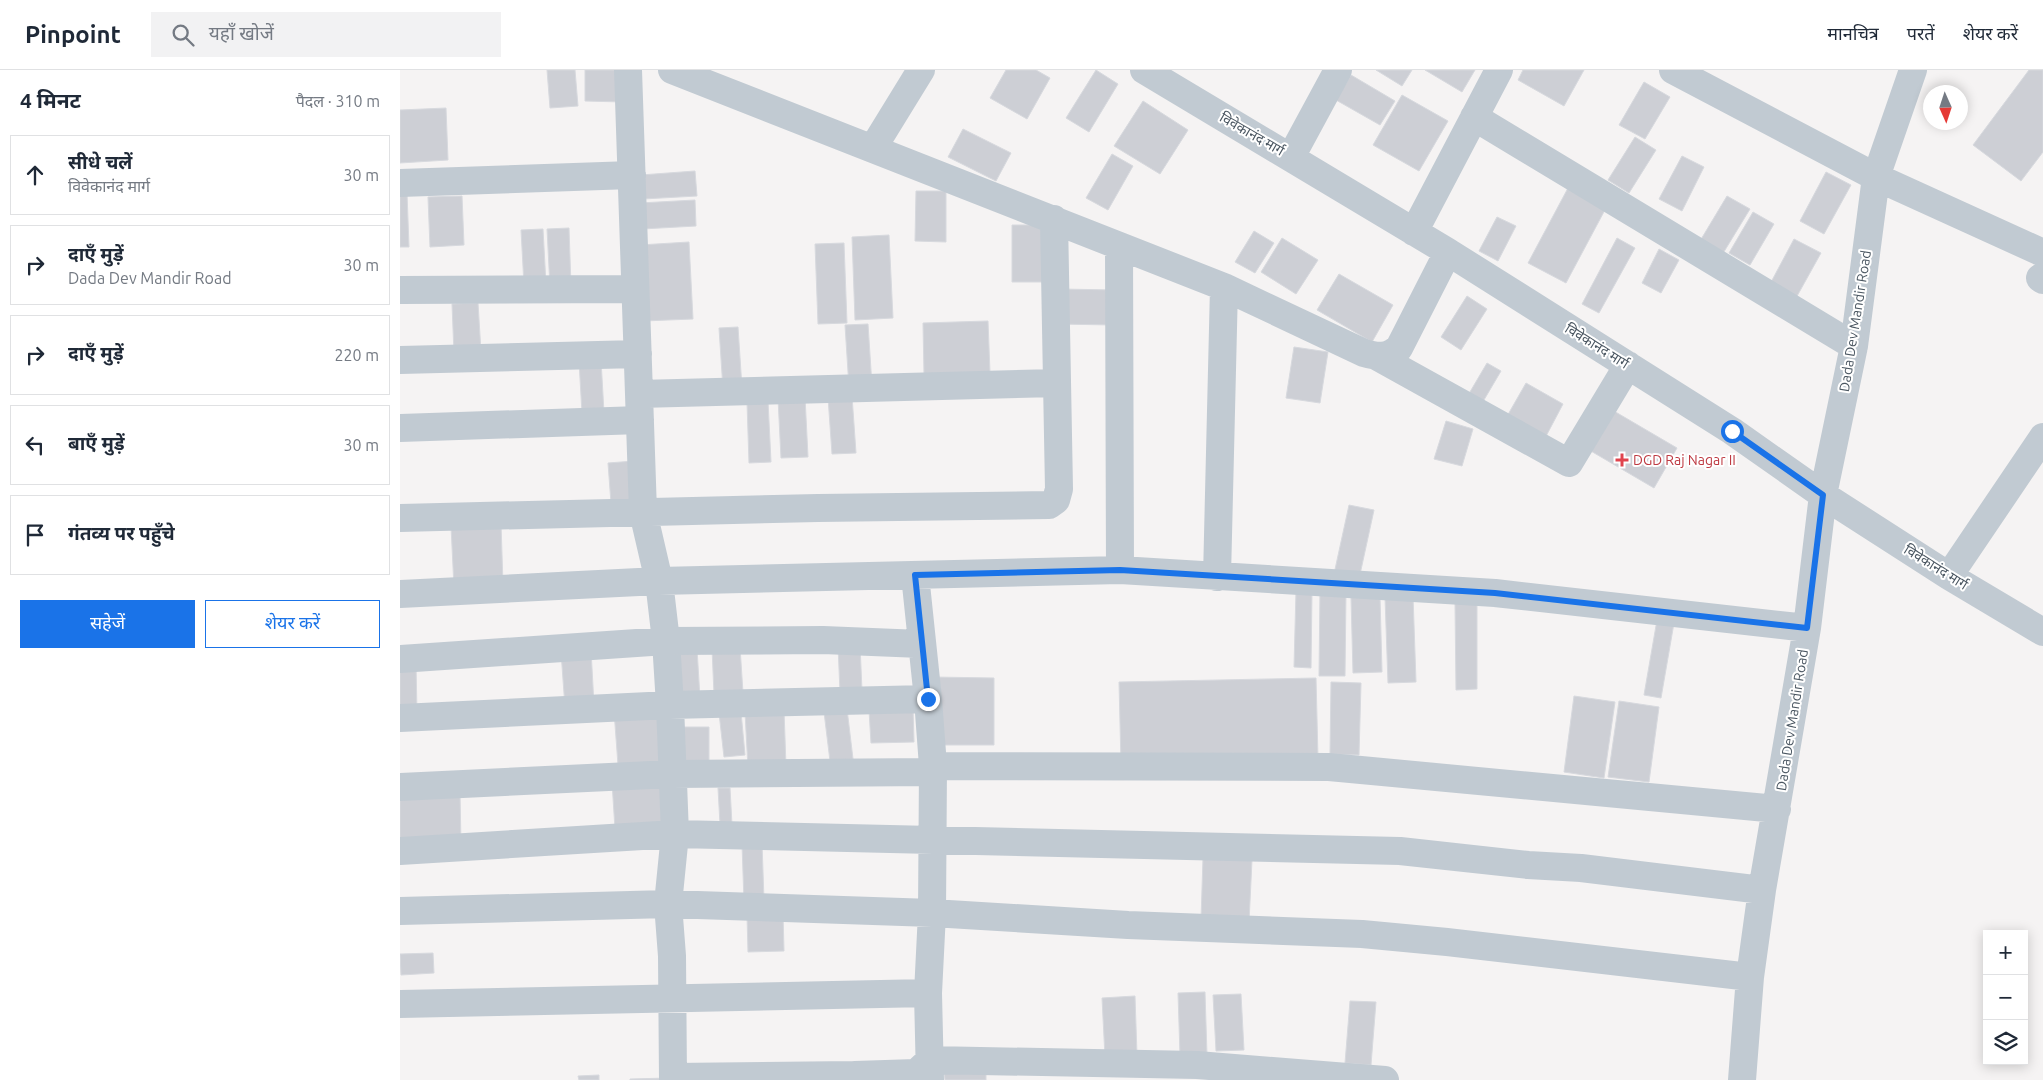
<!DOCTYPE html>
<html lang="hi">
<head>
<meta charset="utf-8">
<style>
	:root { --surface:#fff; --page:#f2f2f3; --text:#1f2937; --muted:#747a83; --line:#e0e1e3; --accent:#1a73e8 }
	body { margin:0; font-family:Ubuntu,"Noto Sans Devanagari",sans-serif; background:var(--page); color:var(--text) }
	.controls { position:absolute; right:15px; bottom:15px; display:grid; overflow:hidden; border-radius:0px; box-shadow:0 2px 12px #0003 }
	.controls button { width:45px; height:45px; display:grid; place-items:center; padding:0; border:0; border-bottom:1px solid var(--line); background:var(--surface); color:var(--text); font:25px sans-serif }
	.compass { position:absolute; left:1523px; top:15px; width:45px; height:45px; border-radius:50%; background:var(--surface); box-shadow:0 2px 12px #0003; rotate:177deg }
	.stop { position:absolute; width:15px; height:15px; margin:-11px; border:4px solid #1a73e8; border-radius:50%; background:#fff }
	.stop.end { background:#1a73e8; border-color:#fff; box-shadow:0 1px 5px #0008 }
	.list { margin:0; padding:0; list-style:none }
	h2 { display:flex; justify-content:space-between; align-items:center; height:65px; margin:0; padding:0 20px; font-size:21px }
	h2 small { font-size:16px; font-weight:400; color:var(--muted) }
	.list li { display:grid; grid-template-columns:32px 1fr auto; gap:15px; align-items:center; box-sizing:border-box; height:80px; margin:0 10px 10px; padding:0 10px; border:1px solid var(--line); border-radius:0px }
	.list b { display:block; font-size:19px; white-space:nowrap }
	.list p { margin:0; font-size:16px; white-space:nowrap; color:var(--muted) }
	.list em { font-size:16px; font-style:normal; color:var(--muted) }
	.actions { display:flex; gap:10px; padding:15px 20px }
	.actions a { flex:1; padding:11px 0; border:1px solid var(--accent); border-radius:0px; text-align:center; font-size:18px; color:var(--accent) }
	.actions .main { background:var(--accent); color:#fff }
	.icon { flex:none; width:28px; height:28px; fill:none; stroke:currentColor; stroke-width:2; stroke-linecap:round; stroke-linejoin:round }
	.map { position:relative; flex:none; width:1643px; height:1010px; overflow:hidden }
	header { display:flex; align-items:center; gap:30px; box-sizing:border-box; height:70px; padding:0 25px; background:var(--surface); border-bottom:1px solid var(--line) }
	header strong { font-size:24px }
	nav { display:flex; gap:28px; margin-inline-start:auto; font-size:18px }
	.search { width:350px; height:45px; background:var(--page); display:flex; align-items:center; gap:12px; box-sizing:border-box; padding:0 18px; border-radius:0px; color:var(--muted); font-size:19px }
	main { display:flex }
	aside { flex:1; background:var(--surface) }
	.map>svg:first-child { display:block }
</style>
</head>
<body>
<header>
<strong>Pinpoint</strong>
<div class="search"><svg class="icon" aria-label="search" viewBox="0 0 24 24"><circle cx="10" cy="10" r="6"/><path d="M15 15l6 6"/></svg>यहाँ खोजें</div>
<nav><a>मानचित्र</a><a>परतें</a><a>शेयर करें</a></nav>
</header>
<main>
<aside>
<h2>4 मिनट<small>पैदल · 310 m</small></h2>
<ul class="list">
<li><svg class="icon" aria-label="ahead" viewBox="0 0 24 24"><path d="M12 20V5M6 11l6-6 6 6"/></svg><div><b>सीधे चलें</b><p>विवेकानंद मार्ग</p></div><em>30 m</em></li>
<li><svg class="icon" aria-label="right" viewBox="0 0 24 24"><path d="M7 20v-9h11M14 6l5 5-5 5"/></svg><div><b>दाएँ मुड़ें</b><p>Dada Dev Mandir Road</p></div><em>30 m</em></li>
<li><svg class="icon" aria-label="right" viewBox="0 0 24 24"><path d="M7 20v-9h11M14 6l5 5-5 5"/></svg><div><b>दाएँ मुड़ें</b></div><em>220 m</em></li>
<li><svg class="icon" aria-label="left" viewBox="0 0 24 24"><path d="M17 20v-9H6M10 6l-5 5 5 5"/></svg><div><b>बाएँ मुड़ें</b></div><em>30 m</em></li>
<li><svg class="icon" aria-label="arrive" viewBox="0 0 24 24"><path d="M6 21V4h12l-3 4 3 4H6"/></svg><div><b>गंतव्य पर पहुँचे</b></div></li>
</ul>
<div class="actions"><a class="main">सहेजें</a><a>शेयर करें</a></div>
</aside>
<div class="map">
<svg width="1643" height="1010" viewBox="0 0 1643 1010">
	<rect width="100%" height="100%" fill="#f5f3f3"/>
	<path fill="#cdcfd5" stroke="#d7d9de" d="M147,0h28l3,36 -28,2z
		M185,0h38v32l-38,-1z
		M606,0h30l14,8 -23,41 -37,-21z
		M696,0l22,14 -29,48 -23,-14z
		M976,0h36l-10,16z
		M1025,0h50l-13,22z
		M1123,0h61l-20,36 -46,-26z
		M1629,0h14v82l-22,29 -48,-36z
		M951,5l44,26 -15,24 -44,-25z
		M1244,12l26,15 -25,42 -26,-14z
		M1002,25l46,26 -29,50 -46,-26z
		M743,31l45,29 -28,44 -46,-28z
		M46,38l2,52 -48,3v-53z
		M563,59l48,24 -15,28 -48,-24z
		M1235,67l21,13 -27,43 -21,-13z
		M712,84l21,12 -25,44 -22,-12z
		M1282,86l22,11 -22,44 -23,-12z
		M295,101l2,25 -54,3 -2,-24z
		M1426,102l25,13 -27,49 -24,-13z
		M1168,118l38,20 -40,75 -38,-20z
		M516,121h30v51l-31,-1z
		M7,123l2,54h-9v-53z
		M62,126l2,49 -34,2 -2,-50z
		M1327,126l23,13 -28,46 -22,-14z
		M295,130l1,26 -54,3 -2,-26z
		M1353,142l21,12 -24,41 -21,-12z
		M1097,147l19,9 -18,35 -19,-10z
		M612,155h30v57h-30z
		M169,158l2,58 -21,1 -3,-58z
		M143,159l3,55 -22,1 -3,-55z
		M854,161l20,12 -19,30 -20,-11z
		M489,165l4,83 -38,2 -3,-83z
		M882,168l36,22 -22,34 -35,-22z
		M1217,168l18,10 -36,65 -17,-9z
		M1394,169l27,14 -25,45 -26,-14z
		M289,172l4,77 -50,2 -3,-76z
		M444,173l3,80 -29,1 -3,-80z
		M1259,179l20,11 -18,33 -19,-10z
		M939,204l54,31 -21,37 -55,-32z
		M660,219l54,1 -1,35 -55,-1z
		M1067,226l20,13 -26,41 -20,-13z
		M78,233l3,49 -27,1 -2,-49z
		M588,251l2,52 -66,1 -1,-51z
		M468,254l4,62 -23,1 -4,-62z
		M338,257l4,61 -19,1 -4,-61z
		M894,277l34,5 -8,51 -34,-5z
		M201,290l3,53h-22l-3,-52z
		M1087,293l14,8 -20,34 -14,-8z
		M1126,313l37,21 -19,36 -38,-22z
		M452,326l4,57 -24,1 -4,-57z
		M405,327l3,60 -27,1 -3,-60z
		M368,331l3,61 -22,1 -2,-61z
		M1207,337l70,41 -23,40 -70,-41z
		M1046,351l27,8 -11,37 -28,-7z
		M234,391l3,40 -26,2 -3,-40z
		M949,435l25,5 -15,69 -25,-5z
		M101,454l2,61 -49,2 -3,-61z
		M920,520h26l-1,86h-26z
		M896,521h16l-1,77 -17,-1z
		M1013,526l3,86 -28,1 -3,-86z
		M951,527h29l2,75 -29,1z
		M1055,533h22v86l-21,1z
		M1257,550l17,3 -13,75 -17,-3z
		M438,575h22l2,46 -22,1z
		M340,577l3,46 -29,1 -2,-46z
		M297,579l3,49 -27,2 -2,-50z
		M191,580l3,55 -29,2 -4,-55z
		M0,594h16l1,51h-17z
		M532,607l62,1v67h-62z
		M916,608l2,81 -197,4 -2,-81z
		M931,612l30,1 -2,72 -29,-1z
		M1174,626l41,6 -11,76 -40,-6z
		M1219,631l40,6 -10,75 -41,-5z
		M264,637l4,54 -50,4 -4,-54z
		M513,638l1,34 -43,1 -2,-33z
		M447,639l6,50 -23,2 -6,-49z
		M384,640l2,56 -38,2 -3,-56z
		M341,642l4,43 -21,2 -5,-44z
		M278,657h31v35h-32z
		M267,709l2,47 -54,3 -3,-47z
		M318,718h12l2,37 -12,-1z
		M60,724l1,51 -61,3v-52z
		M362,773l2,57 -20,1 -2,-57z
		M803,788l49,2 -3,62 -48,-2z
		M383,844l1,37 -36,1 -1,-37z
		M33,883l1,20 -33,2 -1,-21z
		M805,922l2,63h-27l-2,-62z
		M841,924l3,56 -28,1 -3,-56z
		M735,926l2,59 -32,2 -3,-59z
		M950,931l26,1 -5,63 -26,-2z
		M586,999v11h-41l-1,-9z
		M199,1005v5h-20l-1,-4z
		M269,1008v2h-39v-1z"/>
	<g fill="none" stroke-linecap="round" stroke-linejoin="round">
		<path stroke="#c1cad2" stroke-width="28" d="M228,0l15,442 16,69 7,60 4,64 5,129 -7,70 4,52 1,124
			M272,0l552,217 140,66c14,4 23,5 35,-5l49,-96
			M744,0l304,182 284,179 91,64 126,81 94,56
			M1273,0l203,107 167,76
			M1074,47l380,229
			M473,78l48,-78
			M891,87l47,-87
			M0,113l232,-8
			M1014,162l85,-162
			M719,177l1,323
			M1643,206l-3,2 3,2
			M0,220l235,-1
			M978,287l191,106 59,-98
			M0,290l238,-6
			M239,324l417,-11
			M0,358l240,-8
			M0,448l418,-10 231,-3 7,-5 3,-11 -5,-270
			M515,505l13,124 5,67 -1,147 -4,80 2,86
			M1549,506l94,-139
			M817,507l7,-290
			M0,524l259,-13 461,-11 375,23 312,35
			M0,589l266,-18 157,-1 98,4
			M0,648l270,-13 258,-6
			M533,696l396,1 448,42
			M0,717l272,-13 260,-2
			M0,781l275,-17 725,17 128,14 53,3 181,22
			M0,841l268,-7 264,9 196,12 234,9 85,8 303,35
			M0,934l528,-11
			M455,1005l61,-2 14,-13 267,5 188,15
			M273,1007l182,-2v5
			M1342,1010l8,-103 12,-87 45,-262 16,-133 31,-149 22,-169 37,-107"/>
	</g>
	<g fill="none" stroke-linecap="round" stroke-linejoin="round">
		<path stroke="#1a73e8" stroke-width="6" d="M528,629l-13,-124 205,-5 375,23 312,35 16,-133 -91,-64"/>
	</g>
	<path fill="#e0444e" stroke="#fff" stroke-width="2" d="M1219.5 382.5h5v5h5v5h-5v5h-5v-5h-5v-5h5z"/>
	<g text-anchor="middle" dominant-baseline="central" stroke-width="4" stroke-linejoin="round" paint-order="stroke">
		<g font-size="14" fill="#4a5661" stroke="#fff">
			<text transform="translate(852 64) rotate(30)">विवेकानंद मार्ग</text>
			<text transform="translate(1455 251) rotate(-81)">Dada Dev Mandir Road</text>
			<text transform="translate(1197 276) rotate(32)">विवेकानंद मार्ग</text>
			<text transform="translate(1536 497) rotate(32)">विवेकानंद मार्ग</text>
			<text transform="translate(1392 650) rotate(-81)">Dada Dev Mandir Road</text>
		</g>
		<g font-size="14" fill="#be3a42" stroke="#fff" text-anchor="start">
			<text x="1233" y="390">DGD Raj Nagar II</text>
		</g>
	</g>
</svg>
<div class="controls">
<button>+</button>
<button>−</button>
<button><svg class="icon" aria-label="layers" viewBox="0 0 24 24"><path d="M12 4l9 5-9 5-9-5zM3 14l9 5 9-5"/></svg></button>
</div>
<svg class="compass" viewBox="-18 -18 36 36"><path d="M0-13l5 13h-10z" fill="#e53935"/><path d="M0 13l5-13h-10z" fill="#747a83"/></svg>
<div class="stop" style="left:1332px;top:361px"></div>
<div class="stop end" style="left:528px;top:629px"></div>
</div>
</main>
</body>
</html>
